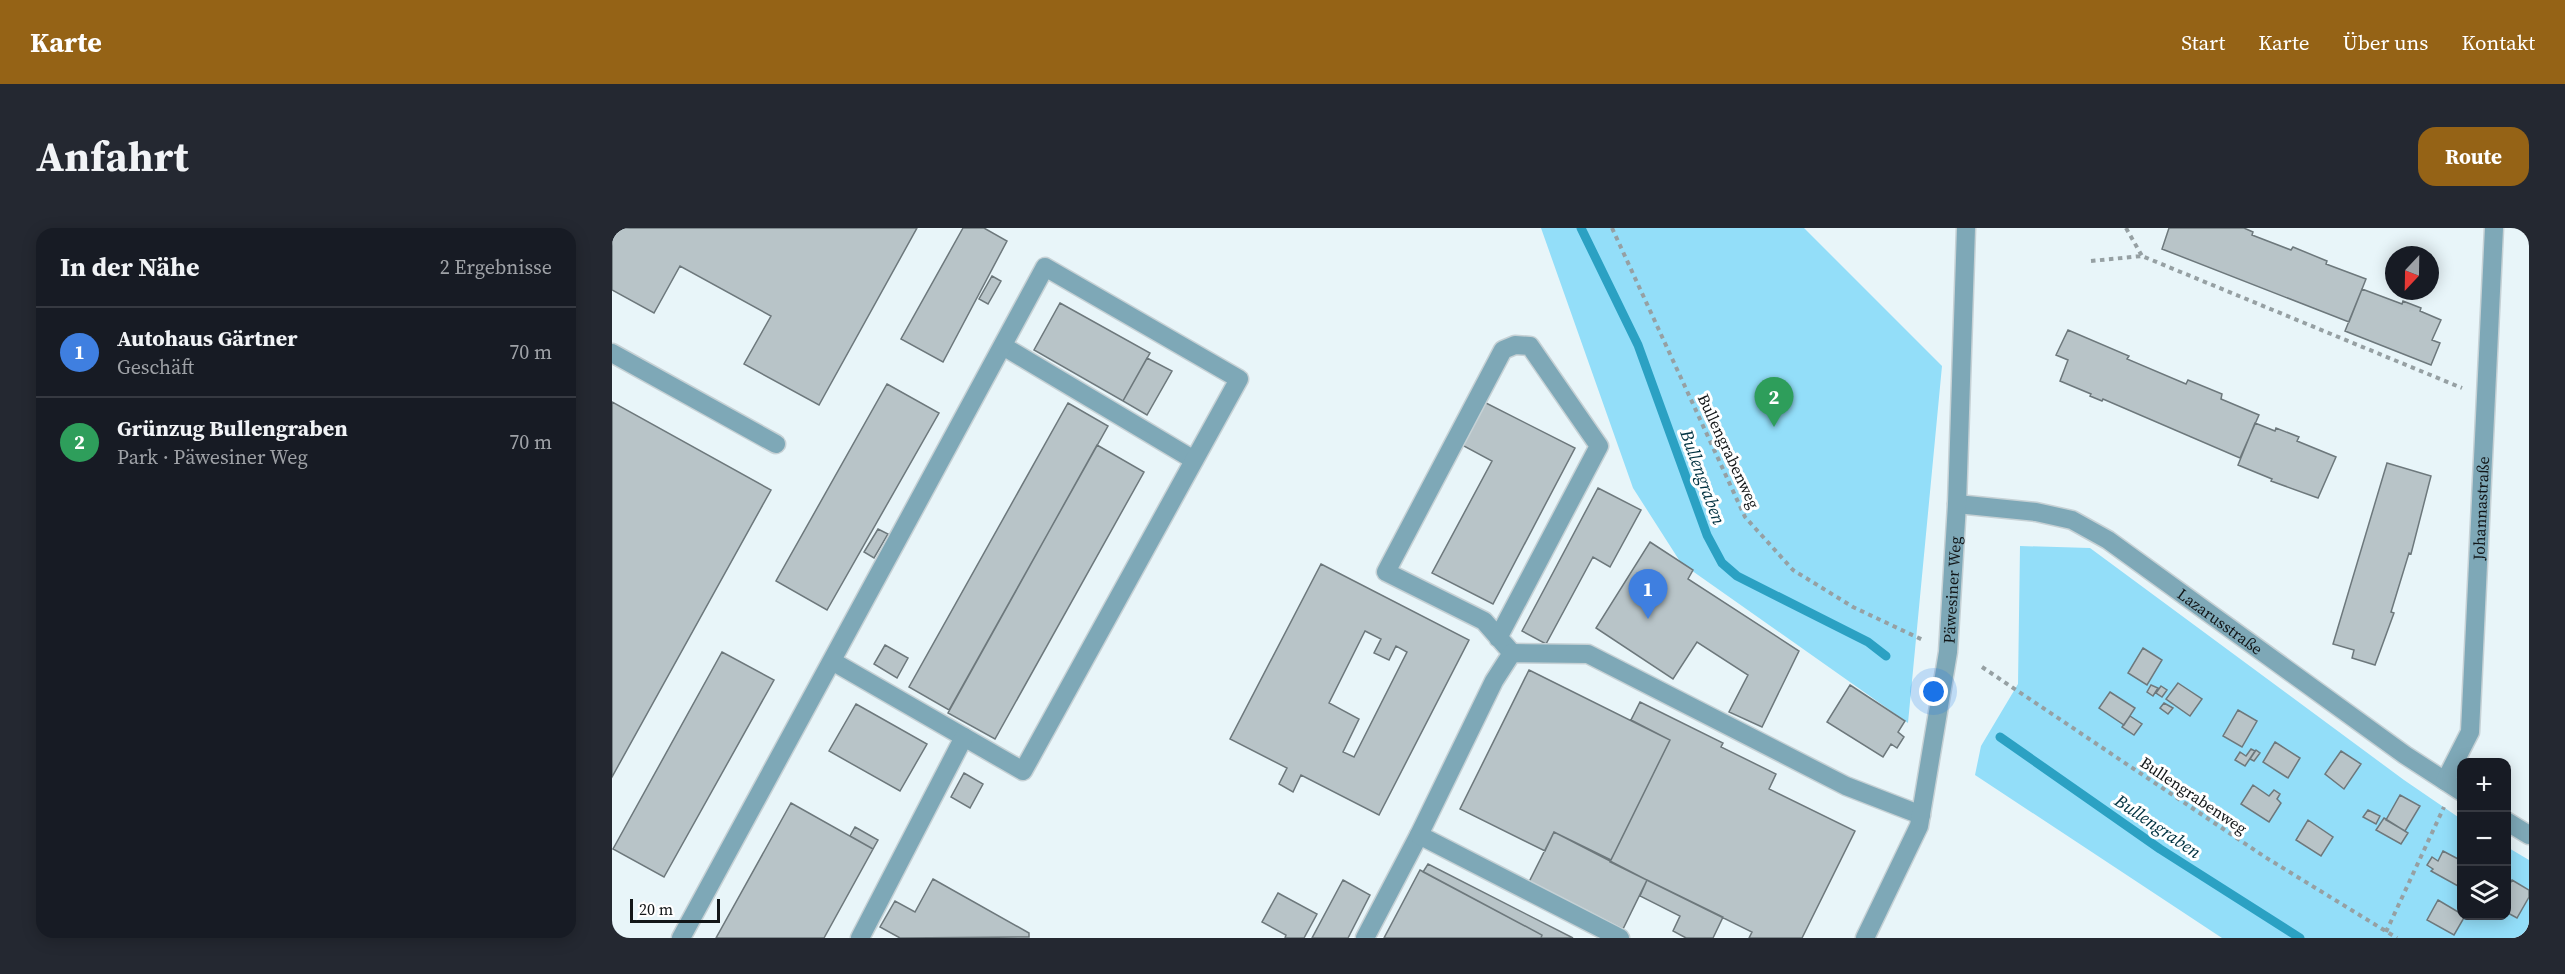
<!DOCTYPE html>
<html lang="de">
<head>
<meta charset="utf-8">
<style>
	:root { --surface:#171b24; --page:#242831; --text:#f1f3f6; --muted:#9ea1a6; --line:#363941; --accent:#956316 }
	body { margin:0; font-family:"Source Serif 4",serif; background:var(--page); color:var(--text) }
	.controls { position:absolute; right:18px; bottom:18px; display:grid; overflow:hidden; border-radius:12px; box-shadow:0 3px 15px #0003 }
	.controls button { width:54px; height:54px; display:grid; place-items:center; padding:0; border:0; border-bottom:2px solid var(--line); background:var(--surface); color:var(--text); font:30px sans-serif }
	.compass { position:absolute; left:1773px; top:18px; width:54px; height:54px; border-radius:50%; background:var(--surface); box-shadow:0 3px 15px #0003; rotate:202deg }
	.scale { position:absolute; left:18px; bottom:15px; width:90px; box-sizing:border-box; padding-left:6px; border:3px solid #121618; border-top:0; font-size:16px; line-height:21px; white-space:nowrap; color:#121618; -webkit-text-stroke:4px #fff; paint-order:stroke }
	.you { position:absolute; left:1322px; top:464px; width:21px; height:21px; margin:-15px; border:4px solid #fff; border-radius:50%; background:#1a73e8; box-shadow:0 0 0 9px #1a73e833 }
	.badge { display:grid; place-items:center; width:39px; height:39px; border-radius:50%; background:var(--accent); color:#fff; font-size:20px; font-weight:700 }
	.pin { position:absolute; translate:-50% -50px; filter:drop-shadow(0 2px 3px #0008) }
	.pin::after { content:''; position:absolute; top:32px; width:21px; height:18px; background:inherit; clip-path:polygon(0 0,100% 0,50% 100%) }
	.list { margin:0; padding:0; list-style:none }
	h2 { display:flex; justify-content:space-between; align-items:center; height:78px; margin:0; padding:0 24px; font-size:26px }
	h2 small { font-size:20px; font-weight:400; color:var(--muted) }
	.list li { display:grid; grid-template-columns:39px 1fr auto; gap:18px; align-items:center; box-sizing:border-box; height:90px; padding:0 24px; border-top:2px solid var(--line) }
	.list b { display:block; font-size:22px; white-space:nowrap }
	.list p { margin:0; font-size:20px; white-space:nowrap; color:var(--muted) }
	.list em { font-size:20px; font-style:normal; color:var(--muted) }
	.icon { flex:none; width:33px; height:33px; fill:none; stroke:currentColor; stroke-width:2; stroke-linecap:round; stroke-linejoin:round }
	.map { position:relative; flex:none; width:1917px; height:710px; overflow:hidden; border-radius:18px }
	header { display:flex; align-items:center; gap:36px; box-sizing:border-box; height:84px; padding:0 30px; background:var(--accent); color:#fff }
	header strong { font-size:28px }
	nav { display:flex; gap:33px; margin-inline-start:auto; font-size:21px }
	.intro { display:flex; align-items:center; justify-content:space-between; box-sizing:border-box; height:144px; padding:0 36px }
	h1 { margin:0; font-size:42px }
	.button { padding:15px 27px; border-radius:18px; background:var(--accent); color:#fff; font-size:21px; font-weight:700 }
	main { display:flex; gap:36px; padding:0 36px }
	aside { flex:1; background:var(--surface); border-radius:18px; box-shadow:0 3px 15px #0003 }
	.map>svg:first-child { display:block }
</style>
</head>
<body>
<header>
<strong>Karte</strong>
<nav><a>Start</a><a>Karte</a><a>Über uns</a><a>Kontakt</a></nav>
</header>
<div class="intro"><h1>Anfahrt</h1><a class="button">Route</a></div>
<main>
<aside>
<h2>In der Nähe<small>2 Ergebnisse</small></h2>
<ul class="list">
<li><span class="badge" style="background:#3f7fe0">1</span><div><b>Autohaus Gärtner</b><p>Geschäft</p></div><em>70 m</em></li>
<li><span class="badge" style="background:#2e9e5b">2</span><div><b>Grünzug Bullengraben</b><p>Park · Päwesiner Weg</p></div><em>70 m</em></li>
</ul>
</aside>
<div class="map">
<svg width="1917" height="710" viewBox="0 0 1917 710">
	<rect width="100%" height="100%" fill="#e8f5f9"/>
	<path fill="#93def9" d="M929,0h263l138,138 -34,357 -227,-160 -48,-75z
		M1408,318l70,2 314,232 57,39 1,97h44l1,-69 22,13v78h-307l-247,-163 6,-29 37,-62z"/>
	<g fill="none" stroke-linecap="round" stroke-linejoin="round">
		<path stroke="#2ba1c3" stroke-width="9" d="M969,0l57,117 69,190 15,28 15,13 131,66 18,14
			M1388,509l160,112 140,89"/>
	</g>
	<path fill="#b8c4c8" stroke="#6d787c" stroke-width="1.5" fill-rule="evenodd" d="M0,0h305l-98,177 -75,-41 27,-48 -91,-50 -26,47 -42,-23z
		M351,0h21l23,13 -64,121 -42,-23z
		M1557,0h75l9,4 -1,3 39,15 2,-3 34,14 -1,3 40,15 -17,43 -187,-73z
		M380,48l9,5 -13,23 -9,-5z
		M1750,61l40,15 1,-3 18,7 -1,3 21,9 -9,20 8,3 -9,22 -86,-34z
		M448,75l90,50 -27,48 -89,-51z
		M1456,102l61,26 -2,3 59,25 2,-4 34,14 -1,5 38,16 -19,43 -137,-59 -1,2 -12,-5 1,-2 -31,-13 8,-21 -12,-5z
		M535,130l25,13 -25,44 -24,-14z
		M275,156l52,29 -112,197 -51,-29z
		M0,174l159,88 -159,287z
		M872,174l91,46 -82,156 -61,-31 60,-112 -30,-16z
		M456,175l40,23 -159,284 -40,-23z
		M1643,195l20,8 1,-3 23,9 -2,4 39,16 -18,41 -47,-17 1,-2 -34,-14z
		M485,217l47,27 -149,267 -47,-26z
		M1775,235l44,13 -20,78 -2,-1 -18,59 3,1 -19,52 -23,-7 2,-8 -21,-6z
		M986,260l43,22 -31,57 -17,-10 -47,87 -24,-13z
		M266,301l10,5 -14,24 -10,-6z
		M1038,314l43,28 -5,9 111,72 -37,76 -33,-15 19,-37 -51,-33 -24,37 -77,-51z
		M709,336l148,76 -90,175 -78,-40 -8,17 -14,-8 8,-16 -57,-29zM753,403l16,8 -7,14 15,7 7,-14 11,6 -53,105 -11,-5 16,-33 -30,-16z
		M273,417l23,13 -11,20 -23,-14z
		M1531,420l19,12 -15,25 -19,-12z
		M110,424l52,28 -110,197 -51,-28z
		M917,442l141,70 -59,120 -57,-28 -9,19 -85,-42z
		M1566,455l24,16 -12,17 -24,-17z
		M1238,457l55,36 -7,11 6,5 -7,11 -6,-4 -8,13 -56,-35z
		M1539,457l7,3 -5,8 -6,-4z
		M1549,458l6,4 -5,7 -6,-4z
		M1498,464l25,16 -11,17 -25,-17z
		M1028,474l83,41 -2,4 55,27 -7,15 86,42 -53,107h-53l3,-6 -142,-70 60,-122 -39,-20z
		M1552,475l9,5 -5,6 -8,-6z
		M244,476l71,40 -27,47 -71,-40z
		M1626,482l19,11 -15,26 -19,-11z
		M1518,488l12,8 -8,11 -12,-8z
		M1663,514l25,16 -12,20 -25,-16z
		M1639,521l4,2 -10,15 -10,-6 5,-8 6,4z
		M1644,522l4,3 -6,8 -4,-2z
		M1729,523l20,13 -17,25 -19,-15z
		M352,545l19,11 -13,24 -19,-11z
		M1641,557l16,11 5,-6 6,4 -3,5 4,4 -12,19 -28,-18z
		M1788,567l20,11 -15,25 -19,-11z
		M179,575l82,46 -49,89h-108z
		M1756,582l12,6 -4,8 -13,-7z
		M1772,590l24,15 -7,11 -25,-14z
		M1696,592l25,17 -12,19 -25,-16z
		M243,599l23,13 -5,9 -23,-13z
		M942,604l93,48 -24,49 -94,-47z
		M1831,623l19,10v19l-4,6 -27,-15 2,-2 -6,-4 5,-8 6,4z
		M816,636l145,74h-32l1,-3 -119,-63z
		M808,642l122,65 -1,3h-157z
		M321,651l96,54v4l-129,1 -20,-11 15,-26 20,11z
		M731,652l27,15 -22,43h-36z
		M1035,652l76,37 -10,21h-27l-13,-7 7,-15 -40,-20z
		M1900,652l17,10v7l-12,21 -11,-6v-21z
		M666,665l39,21 -13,24h-19l1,-3 -24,-13z
		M1826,672l27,16 -11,19 -27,-15z"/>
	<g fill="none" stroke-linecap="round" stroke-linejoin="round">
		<defs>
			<g id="minor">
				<path d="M391,118l191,114"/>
				<path d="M0,125l164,91"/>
				<path id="s1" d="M1345,276l79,8 36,8 36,20 297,215 57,37"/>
				<path d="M886,410l101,-192 -69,-100 -15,-1 -12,5 -117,222 98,49 28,32"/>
				<path id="s2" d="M1833,553l25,-49 24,-504"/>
				<path d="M1894,593l23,14"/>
				<path d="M69,710c122,-224 243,-447 364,-671l194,112 -216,392 -191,-110"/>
				<path d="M248,710l104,-201"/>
				<path d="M753,710l54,-103"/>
				<path d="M1008,710l-201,-103 75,-154 18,-28 76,1 258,132 75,29"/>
				<path id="s3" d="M1253,710l54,-112 29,-174 9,-148 9,-276"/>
			</g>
		</defs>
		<use href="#minor" stroke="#c6d1d5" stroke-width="21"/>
		<path stroke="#96a0a3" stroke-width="4" stroke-dasharray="4.5 4.5" stroke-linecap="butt" d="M1000,0l133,289 48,53 60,37 72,34
			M1514,0l16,28
			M1479,33l51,-5 320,132
			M1370,439l283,190 132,81
			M1774,704l58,-125"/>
		<use href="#minor" stroke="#7ea8b7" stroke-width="18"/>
	</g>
	<g text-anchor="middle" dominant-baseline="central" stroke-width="6" stroke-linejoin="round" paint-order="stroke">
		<g font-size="16" fill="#121618" stroke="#fff">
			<text transform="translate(1117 223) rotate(65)">Bullengrabenweg</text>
			<text stroke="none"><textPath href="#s2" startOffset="279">Johannastraße</textPath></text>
			<text stroke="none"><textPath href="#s3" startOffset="363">Päwesiner Weg</textPath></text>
			<text stroke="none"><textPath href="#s1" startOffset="296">Lazarusstraße</textPath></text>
			<text transform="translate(1582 567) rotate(34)">Bullengrabenweg</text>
		</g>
		<g font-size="18" font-style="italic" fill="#003241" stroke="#fff">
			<text transform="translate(1091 249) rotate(70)">Bullengraben</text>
			<text transform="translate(1546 598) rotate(34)">Bullengraben</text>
		</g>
	</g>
</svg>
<div class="controls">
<button>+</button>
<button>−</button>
<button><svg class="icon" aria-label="layers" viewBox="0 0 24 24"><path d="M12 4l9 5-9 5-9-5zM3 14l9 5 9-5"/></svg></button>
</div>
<svg class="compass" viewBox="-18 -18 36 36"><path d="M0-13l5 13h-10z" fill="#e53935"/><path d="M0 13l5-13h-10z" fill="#9ea1a6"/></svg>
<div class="scale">20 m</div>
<div class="you"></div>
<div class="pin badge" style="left:1036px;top:391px;background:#3f7fe0">1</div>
<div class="pin badge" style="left:1162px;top:199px;background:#2e9e5b">2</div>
</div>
</main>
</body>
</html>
